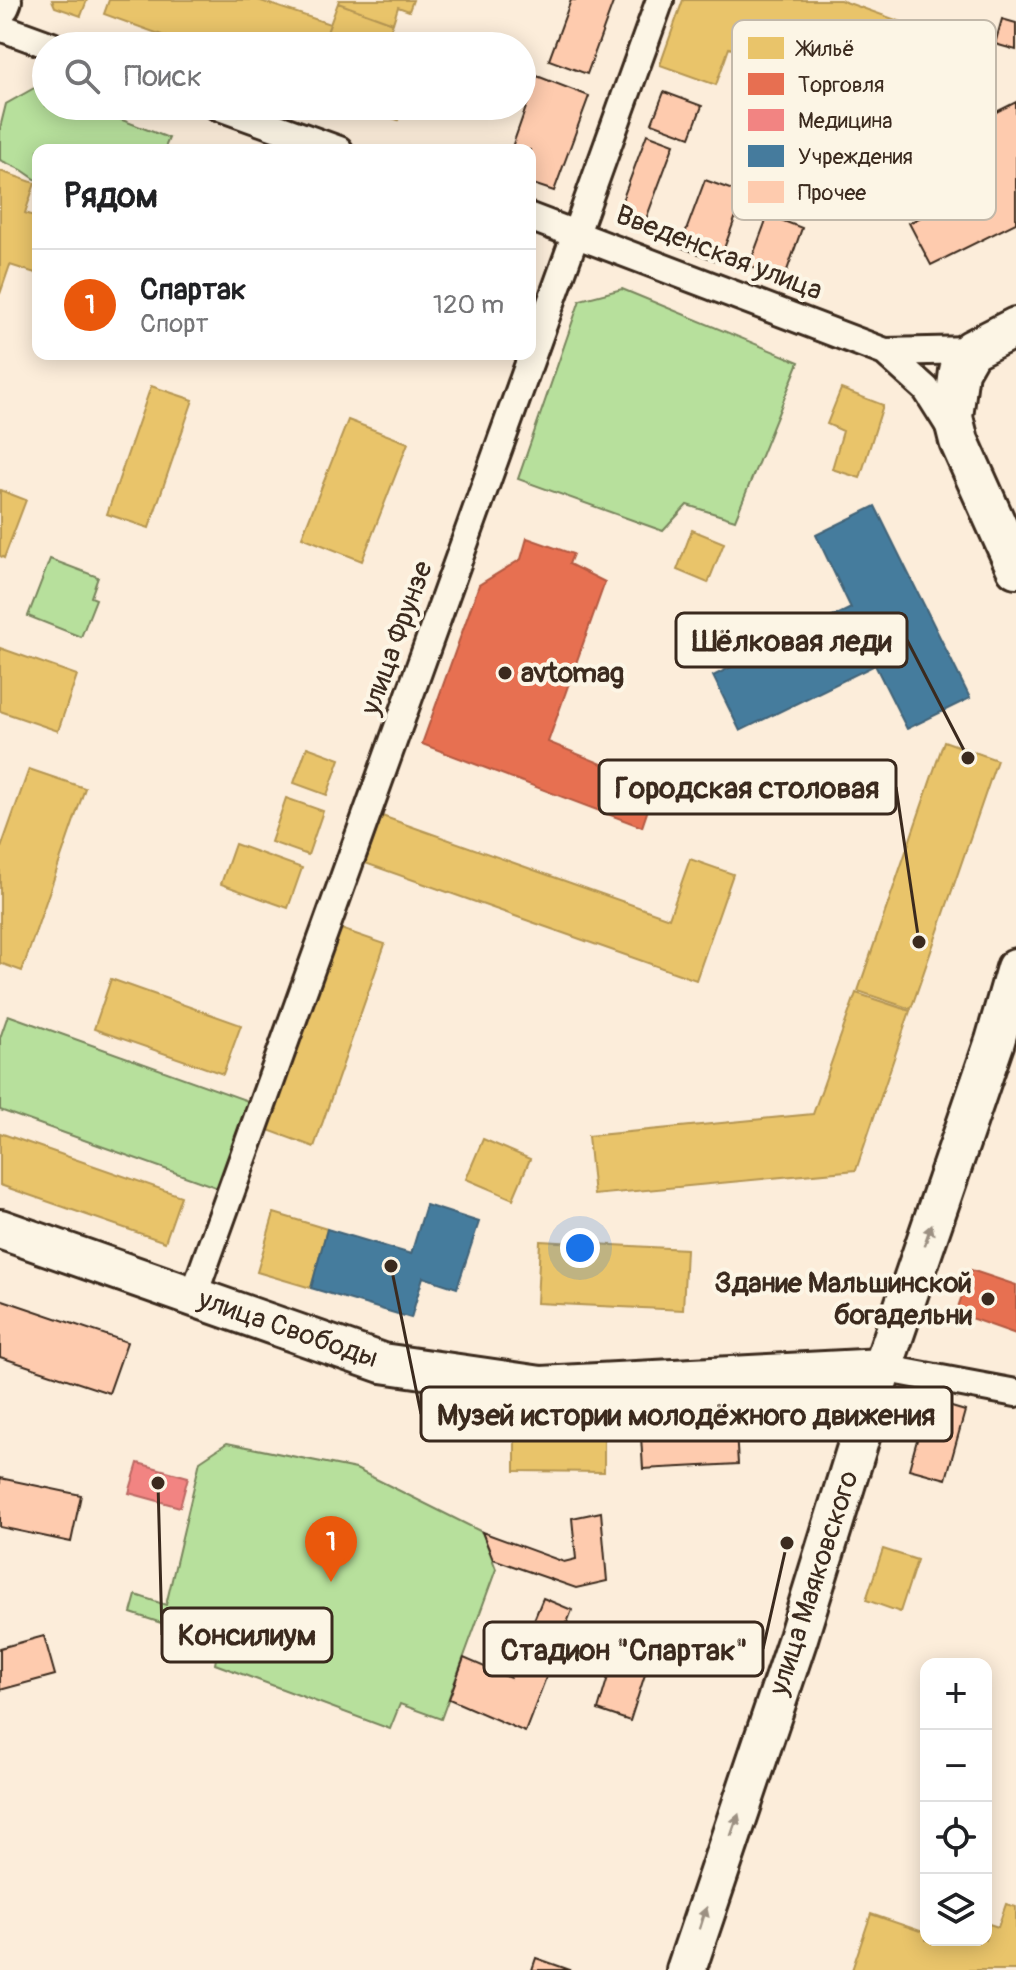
<!DOCTYPE html>
<html lang="ru">
<head>
<meta charset="utf-8">
<style>
	:root { --surface:#fff; --page:#f6f6f6; --text:#202124; --muted:#757577; --line:#e0e0e0; --accent:#ea580c }
	body { margin:0; font-family:Pangolin,sans-serif; background:var(--page); color:var(--text) }
	.controls { position:absolute; right:24px; bottom:24px; display:grid; overflow:hidden; border-radius:16px; box-shadow:0 4px 20px #0003 }
	.controls button { width:72px; height:72px; display:grid; place-items:center; padding:0; border:0; border-bottom:2px solid var(--line); background:var(--surface); color:var(--text); font:40px sans-serif }
	.you { position:absolute; left:580px; top:1248px; width:28px; height:28px; margin:-20px; border:6px solid #fff; border-radius:50%; background:#1a73e8; box-shadow:0 0 0 12px #1a73e833 }
	.badge { display:grid; place-items:center; width:52px; height:52px; border-radius:50%; background:var(--accent); color:#fff; font-size:26px; font-weight:700 }
	.pin { position:absolute; translate:-50% -66px; filter:drop-shadow(0 2px 4px #0008) }
	.pin::after { content:''; position:absolute; top:42px; width:28px; height:24px; background:inherit; clip-path:polygon(0 0,100% 0,50% 100%) }
	.list { margin:0; padding:0; list-style:none }
	h2 { display:flex; justify-content:space-between; align-items:center; height:104px; margin:0; padding:0 32px; font-size:34px }
	h2 small { font-size:26px; font-weight:400; color:var(--muted) }
	.list li { display:grid; grid-template-columns:52px 1fr auto; gap:24px; align-items:center; box-sizing:border-box; height:112px; padding:0 32px; border-top:2px solid var(--line) }
	.list b { display:block; font-size:30px; white-space:nowrap }
	.list p { margin:0; font-size:26px; white-space:nowrap; color:var(--muted) }
	.list em { font-size:26px; font-style:normal; color:var(--muted) }
	.icon { flex:none; width:44px; height:44px; fill:none; stroke:currentColor; stroke-width:2; stroke-linecap:round; stroke-linejoin:round }
	.map { position:relative; flex:none; width:1016px; height:1970px; overflow:hidden }
	.search { position:absolute; background:var(--surface); box-shadow:0 4px 20px #0003; left:32px; top:32px; width:504px; height:88px; display:flex; align-items:center; gap:20px; box-sizing:border-box; padding:0 28px; border-radius:44px; color:var(--muted); font-size:30px }
	.panel { position:absolute; background:var(--surface); box-shadow:0 4px 20px #0003; left:32px; top:144px; width:504px; height:216px; border-radius:16px }
	.map>svg:first-child { display:block }
</style>
</head>
<body>
<div class="map">
<svg width="1016" height="1970" viewBox="0 0 1016 1970">
	<rect width="100%" height="100%" fill="#fcedda"/>
	<filter id="ink" filterUnits="userSpaceOnUse"><feTurbulence type="fractalNoise" baseFrequency=".0125" numOctaves="2"/><feDisplacementMap in="SourceGraphic" scale="16" xChannelSelector="R" yChannelSelector="G"/><feConvolveMatrix kernelMatrix="1 2 1 2 8 2 1 2 1" color-interpolation-filters="sRGB"/></filter>
	<g filter="url(#ink)">
		<path fill="#b7e09c" stroke="#79855d" stroke-width="2" d="M36,87l10,4v15h40l83,32 -5,12h-126v31l-16,-11 -22,-10v-32l6,-24z
			M622,289l177,73 -64,158 -48,-15 -24,26 -145,-52 62,-179z
			M50,559l48,18 -7,20 5,2 -15,38 -53,-21z
			M8,1015l243,87 -30,87 -221,-79v-72z
			M227,1443l129,26 126,63 14,37 -55,150 -41,-15 -10,25 -175,-65 4,-22 -88,-29 5,-18 30,10 34,-144z"/>
		<path fill="#e9c46a" stroke="#b59653" stroke-width="2" d="M52,0h35l-6,16 -26,-9z
			M109,0h149l72,24 -8,22h-130l-88,-32z
			M339,0h74l-4,11 -11,-4 -5,16 -55,-20z
			M683,0h157l90,32 -27,77 -174,-61 -13,37 -56,-20z
			M338,3l55,20 -9,23h-62z
			M358,106h45l-5,14z
			M0,171l35,12 -10,30 13,4v57l-28,-9 -10,29z
			M151,386l42,14 -44,128 -42,-14z
			M841,389l42,16 -23,73 -28,-9 11,-38 -16,-7z
			M348,420l60,23 -46,118 -60,-24z
			M0,490l26,10 -22,58 -4,-2z
			M692,530l32,13 -16,40 -31,-13z
			M0,648l77,27 -19,56 -58,-20z
			M944,741l53,19 -86,249 -53,-18z
			M307,747l33,12 -13,36 -33,-12z
			M29,769l56,19 -63,183 -22,-8v-112z
			M286,798l37,13 -15,44 -37,-13z
			M382,816l287,102 21,-59 43,15 -37,106 -331,-117z
			M235,844l67,24 -14,40 -67,-24z
			M338,928l47,16 -71,203 -46,-17z
			M111,979l130,46 -18,49 -129,-45z
			M856,993l54,18 -54,159 -262,25 -6,-59 225,-22z
			M0,1133l181,63 -16,46 -165,-57z
			M483,1139l47,20 -17,40 -47,-20z
			M274,1213l53,16 -16,59 -54,-16z
			M540,1241l146,8 -3,61 -146,-7z
			M515,1422l89,1v49l-89,-1z
			M883,1549l34,11 -17,52 -34,-12z
			M1006,1904l10,3v63h-164l19,-56 55,19v7h60v-17l12,4z"/>
		<path fill="#e76f51" stroke="#b35a42" stroke-width="2" d="M527,538l46,16 -4,10 36,18 -57,160 108,44 -14,41 -220,-83 57,-159 42,-26z
			M971,1270l45,15v49l-60,-21z"/>
		<path fill="#f28482" stroke="#bb6964" stroke-width="2" d="M138,1463l50,14 -8,30 -51,-14z"/>
		<path fill="#457b9d" stroke="#426377" stroke-width="2" d="M875,506l95,192 -63,31 -32,-64 -135,66 -27,-55 138,-68 -35,-73z
			M426,1205l53,17 -22,66 -34,-11 -12,41 -100,-30 16,-59 84,25z"/>
		<path fill="#fecbae" stroke="#3b2a1e" stroke-width="2" d="M571,0h43l-27,74 -38,-14z
			M1002,19l14,4v27l-21,-6z
			M537,76l52,20 -35,95 -24,-8v-33h-19z
			M664,92l38,14 -12,31 -38,-14z
			M1016,102v121l-85,42 -22,-42 48,-24 -27,-54z
			M647,134l27,10 -31,83 -27,-10z
			M705,180l39,14 -25,68 -39,-15z
			M768,215l34,13 -18,51 -35,-13z
			M0,1299l127,43 -18,51 -109,-36z
			M928,1400l37,11 -19,68 -37,-10z
			M735,1415l3,49 -95,5 -3,-49z
			M0,1478l81,17 -10,47 -71,-15z
			M601,1512l6,69 -31,7 -83,-29 -11,-27 82,30 12,-3 -4,-41z
			M543,1598l29,12 -47,122 -76,-33 15,-41 46,20z
			M44,1636l11,39 -55,15v-42z
			M616,1650l33,12 -19,59 -32,-11z
			M536,1958l34,12h-38z"/>
		<g fill="none" stroke-linecap="round" stroke-linejoin="round">
			<defs>
				<path id="street" d="M0,27l52,19
					M217,106l122,44
					M530,217l355,135 41,37 29,46
					M885,352l86,-2
					M193,1297l467,-1297
					M882,1368l134,25"/>
				<path id="secondary" d="M0,5l2,-5
					M1016,327l-45,23 -12,21 -6,46 6,24 57,127
					M0,1229l382,134 159,23 341,-18
					M686,1970l112,-332 72,-233 125,-364 21,-73"/>
			</defs>
			<use href="#street" stroke="#3b2a1e" stroke-width="32"/>
			<use href="#secondary" stroke="#3b2a1e" stroke-width="44"/>
			<use href="#street" stroke="#fcf5e5" stroke-width="26"/>
			<use href="#secondary" stroke="#fcf5e5" stroke-width="38"/>
		</g>
		<defs><path id="oneway-solid" d="M-6-.8H1V-3.2L6.5 0L1 3.2V.8H-6Z" transform="scale(2)"/></defs>
		<g fill="#9c9082">
			<use href="#oneway-solid" transform="translate(928 1235) rotate(-71)"/>
			<use href="#oneway-solid" transform="translate(735 1825) rotate(-71)"/>
			<use href="#oneway-solid" transform="translate(703 1918) rotate(-72)"/>
		</g>
	</g>
	<g fill="#3b2a1e" stroke="#fcf5e5" stroke-width="3">
		<circle cx="505" cy="673" r="8"/>
		<circle cx="988" cy="1299" r="8"/>
	</g>
	<g text-anchor="middle" dominant-baseline="central" stroke-width="8" stroke-linejoin="round" paint-order="stroke">
		<g font-size="28" fill="#3b2a1e" stroke="#fcf5e5">
			<text transform="translate(719 253) rotate(21)">Введенская улица</text>
			<text transform="translate(397 638) rotate(-70)">улица Фрунзе</text>
			<text transform="translate(288 1329) rotate(19)">улица Свободы</text>
			<text transform="translate(814 1583) rotate(-72)">улица Маяковского</text>
		</g>
		<g font-size="28" font-weight="bold" fill="#3b2a1e" stroke="#fcf5e5" text-anchor="start">
			<text x="521" y="673">avtomag</text>
			<text x="972" y="1283" text-anchor="end">Здание Мальшинской<tspan x="972" dy="32">богадельни</tspan></text>
		</g>
	</g>
	<rect x="732" y="20" width="264" height="200" rx="12" fill="#fcf5e5" stroke="#c2b8a9" stroke-width="2"/>
	<rect x="748" y="37" width="36" height="22" fill="#e9c46a"/>
	<rect x="748" y="73" width="36" height="22" fill="#e76f51"/>
	<rect x="748" y="109" width="36" height="22" fill="#f28482"/>
	<rect x="748" y="145" width="36" height="22" fill="#457b9d"/>
	<rect x="748" y="181" width="36" height="22" fill="#fecbae"/>
	<g font-size="22" fill="#3b2a1e">
		<text x="798" y="56">Жильё</text>
		<text x="798" y="92">Торговля</text>
		<text x="798" y="128">Медицина</text>
		<text x="798" y="164">Учреждения</text>
		<text x="798" y="200">Прочее</text>
	</g>
	<path fill="none" stroke="#3b2a1e" stroke-width="3" d="M968 758L907 640M919 942L896 787M391 1266L421 1414M158 1483L162 1635M787 1543L763 1649"/>
	<g fill="#3b2a1e" stroke="#fcf5e5" stroke-width="3">
		<circle cx="968" cy="758" r="8"/>
		<circle cx="919" cy="942" r="8"/>
		<circle cx="391" cy="1266" r="8"/>
		<circle cx="158" cy="1483" r="8"/>
		<circle cx="787" cy="1543" r="8"/>
	</g>
	<g fill="#fcf5e5" stroke="#3b2a1e" stroke-width="3">
		<rect x="676" y="613" width="231" height="54" rx="8"/>
		<rect x="599" y="760" width="297" height="54" rx="8"/>
		<rect x="421" y="1387" width="531" height="54" rx="8"/>
		<rect x="162" y="1608" width="170" height="54" rx="8"/>
		<rect x="484" y="1622" width="279" height="54" rx="8"/>
	</g>
	<g font-size="30" text-anchor="middle" font-weight="bold" fill="#3b2a1e">
		<text x="792" y="651">Шёлковая леди</text>
		<text x="747" y="798">Городская столовая</text>
		<text x="686" y="1425">Музей истории молодёжного движения</text>
		<text x="247" y="1645">Консилиум</text>
		<text x="624" y="1660">Стадион "Спартак"</text>
	</g>
</svg>
<div class="controls">
<button>+</button>
<button>−</button>
<button><svg class="icon" aria-label="locate" viewBox="0 0 24 24"><circle cx="12" cy="12" r="6"/><path d="M12 2v4M12 18v4M2 12h4M18 12h4"/></svg></button>
<button><svg class="icon" aria-label="layers" viewBox="0 0 24 24"><path d="M12 4l9 5-9 5-9-5zM3 14l9 5 9-5"/></svg></button>
</div>
<div class="you"></div>
<div class="pin badge" style="left:331px;top:1582px">1</div>
<div class="search"><svg class="icon" aria-label="search" viewBox="0 0 24 24"><circle cx="10" cy="10" r="6"/><path d="M15 15l6 6"/></svg>Поиск</div>
<section class="panel">
<h2>Рядом<small></small></h2>
<ul class="list">
<li><span class="badge">1</span><div><b>Спартак</b><p>Спорт</p></div><em>120 m</em></li>
</ul>
</section>
</div>
</body>
</html>
